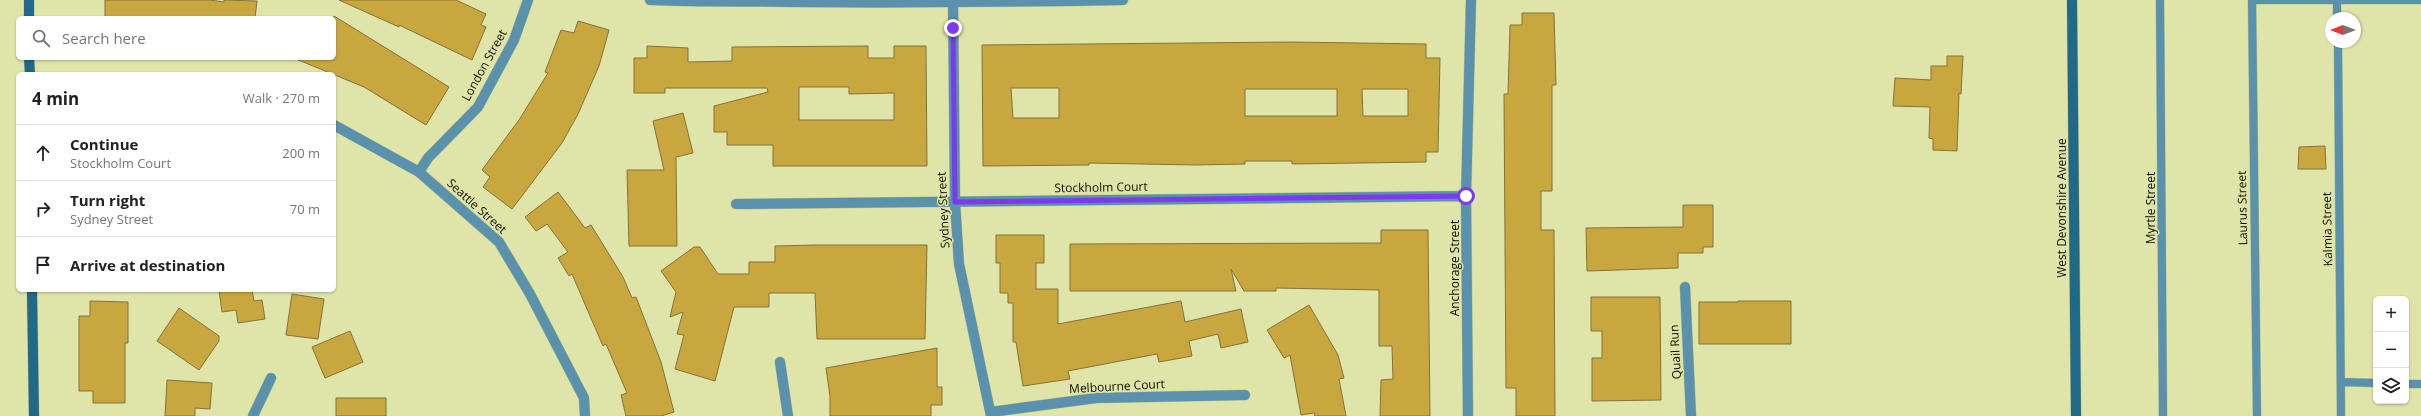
<!DOCTYPE html>
<html lang="en">
<head>
<meta charset="utf-8">
<style>
	:root { --surface:#fff; --page:#f2f2f2; --text:#202124; --muted:#757577; --line:#e0e0e0 }
	body { margin:0; font-family:"Open Sans",sans-serif; background:var(--page); color:var(--text) }
	.controls { position:absolute; right:12px; bottom:12px; display:grid; overflow:hidden; border-radius:6px; box-shadow:0 1px 3px #0004 }
	.controls button { width:36px; height:36px; display:grid; place-items:center; padding:0; border:0; border-bottom:1px solid var(--line); background:var(--surface); color:var(--text); font:20px sans-serif }
	.compass { position:absolute; left:2325px; top:12px; width:36px; height:36px; border-radius:50%; background:var(--surface); box-shadow:0 1px 3px #0004; rotate:270deg }
	.stop { position:absolute; width:12px; height:12px; margin:-9px; border:3px solid #7c3aed; border-radius:50%; background:#fff }
	.stop.end { background:#7c3aed; border-color:#fff; box-shadow:0 1px 4px #0008 }
	.list { margin:0; padding:0; list-style:none }
	h2 { display:flex; justify-content:space-between; align-items:center; height:52px; margin:0; padding:0 16px; font-size:17px }
	h2 small { font-size:13px; font-weight:400; color:var(--muted) }
	.list li { display:grid; grid-template-columns:26px 1fr auto; gap:12px; align-items:center; box-sizing:border-box; height:56px; padding:0 16px; border-top:1px solid var(--line) }
	.list b { display:block; font-size:15px; white-space:nowrap }
	.list p { margin:0; font-size:13px; white-space:nowrap; color:var(--muted) }
	.list em { font-size:13px; font-style:normal; color:var(--muted) }
	.icon { flex:none; width:22px; height:22px; fill:none; stroke:currentColor; stroke-width:2; stroke-linecap:round; stroke-linejoin:round }
	.map { position:relative; flex:none; width:2421px; height:416px; overflow:hidden }
	.search { position:absolute; background:var(--surface); box-shadow:0 1px 3px #0004; left:16px; top:16px; width:320px; height:44px; display:flex; align-items:center; gap:10px; box-sizing:border-box; padding:0 14px; border-radius:6px; color:var(--muted); font-size:15px }
	.panel { position:absolute; background:var(--surface); box-shadow:0 1px 3px #0004; left:16px; top:72px; width:320px; height:220px; border-radius:6px }
	.map>svg:first-child { display:block }
</style>
</head>
<body>
<div class="map">
<svg width="2421" height="416" viewBox="0 0 2421 416">
	<rect width="100%" height="100%" fill="#dfe4a8"/>
	<path fill="#c8a73f" stroke="#85723b" fill-rule="evenodd" d="M105,0h105l14,2v-2l33,1 -2,17h-150z
		M339,0h117l30,14 -5,11 5,2 -14,33 -73,-35v2z
		M1522,13h32l2,72h-4v106h-11v39h13l1,186h-39v-28h-10l-2,-294h4l2,-69h12z
		M334,16l115,71 -23,38 -62,-38 -68,-28 38,-1z
		M578,21l31,9 -10,36 -21,48 -16,29 -50,66 -29,-22 7,-10 -8,-7 37,-50 29,-47 -3,-1 16,-42 13,3z
		M1291,42l135,2v14h14l-2,94h-12v10l-134,2v-3h-47v3l-50,1 -106,-2v2l-106,1 -1,-121zM1011,88h48v30h-46zM1245,89h92v27h-92zM1362,89h46v27h-45z
		M647,46l41,2v14l44,-1v-14l136,-1v12h26v-12h32l1,120h-154v-21h-46v-13h-13v-26l54,-14 -1,-4h-102v5h-31v-35h13zM799,87h50v7l45,-1v27h-95z
		M1947,56h16l-2,38 -2,-1 -2,58 -24,-1v-11l-4,-1 1,-31 -37,-1 2,-28 36,2v-14h16z
		M683,113l10,40 -17,4 1,89h-48l-2,-76h37l-11,-49z
		M2325,146l1,23h-28l1,-22z
		M558,192l27,36 6,-3 32,52 9,21 4,-1 25,65 13,50 -13,4h-35l-5,-21 6,-2 -21,-49 -3,2 -31,-72 -3,2 -11,-18 10,-6 -21,-28 -11,7 -11,-14z
		M1683,205h30v42h-10v6h-25v15l-91,3 -1,-43 97,-1z
		M1381,230h47l2,186h-50l1,-36 12,-1 -1,-33h-13v-56l-103,-2v3h-32l-13,-22 5,22h-166v-47l311,-1z
		M996,235h48v28h-8v26h22v35l123,-23 4,21 56,-13 7,33 -27,6 -3,-14 -29,7 3,15 -33,6 -2,-8 -89,17 2,8 -47,7 -7,-44h-3v-39h-5v-10h-8v-30h-4z
		M815,245h112l-2,94h-108l-2,-46h-46v14h-35l-19,74 -40,-12 9,-34 -7,-1 6,-22 -13,5 6,-25 -15,-21 33,-24h6l18,27h31v-12h26v-16z
		M219,290h33l2,11 8,-1 3,19 -27,4 -2,-13 -14,2z
		M292,294l32,5 -6,40 -32,-4z
		M1591,297h69l1,103 -69,1v-43h10v-27h-11z
		M90,301l38,1v41h-3v60h-32v-12h-14v-75h11z
		M1738,301h53v43h-92v-42h39z
		M1309,305l29,50 6,23 -5,1 7,37h-31l-1,-3 -13,2 -11,-60 -6,3 -17,-28z
		M179,308l40,28v5l-20,29 -42,-29z
		M350,331l13,31 -38,16 -13,-31z
		M937,348v39h5v18h-11v11h-101v-20l-4,-28z
		M167,380l45,3 -2,26 -15,-1v8h-30z
		M336,398h50v18h-50z"/>
	<g fill="none" stroke-linecap="round" stroke-linejoin="round">
		<defs>
			<path id="lane" d="M2160,0l3,416
				M2252,0l5,416
				M2252,0h169
				M2337,1v17
				M2338,42l3,374
				M2341,382l35,1
				M2406,384h15"/>
			<path id="street" d="M650,0c48,2 95,1 143,2 110,1 220,0 330,-2
				M953,0l2,202 4,62 32,152
				M334,125l85,47 80,70 31,52 54,104 1,18
				M419,172l9,-14 50,-51 36,-67 14,-40
				M736,204l730,-8
				M1685,287l6,129
				M780,362l8,54
				M991,412l105,-14 149,-3
				M253,416l18,-38
				M1468,416l-2,-220 5,-196"/>
			<path id="secondary" d="M29,0v18
				M2072,0l4,416
				M29,58l1,16
				M32,290l2,126"/>
		</defs>
		<use href="#lane" stroke="#bdc28d" stroke-width="9"/>
		<use href="#street" stroke="#bdc28d" stroke-width="11"/>
		<use href="#secondary" stroke="#bdc28d" stroke-width="11"/>
		<use href="#lane" stroke="#5a91ac" stroke-width="8"/>
		<use href="#street" stroke="#5a91ac" stroke-width="10"/>
		<use href="#secondary" stroke="#206988" stroke-width="10"/>
	</g>
	<g fill="none" stroke-linecap="round" stroke-linejoin="round">
		<path stroke="#7c3aed" stroke-width="5" d="M953,28l2,174 511,-6"/>
	</g>
	<g text-anchor="middle" dominant-baseline="central" stroke-width="3" stroke-linejoin="round" paint-order="stroke">
		<g font-size="12" fill="#0c0d00" stroke="#dfe4a8">
			<text transform="translate(484 65) rotate(-61)">London Street</text>
			<text transform="translate(1101 187) rotate(-1)">Stockholm Court</text>
			<text transform="translate(477 206) rotate(42)">Seattle Street</text>
			<text transform="translate(2061 208) rotate(-90)">West Devonshire Avenue</text>
			<text transform="translate(2150 208) rotate(-90)">Myrtle Street</text>
			<text transform="translate(2242 208) rotate(-91)">Laurus Street</text>
			<text transform="translate(943 210) rotate(-93)">Sydney Street</text>
			<text transform="translate(2327 229) rotate(-91)">Kalmia Street</text>
			<text transform="translate(1454 268) rotate(-90)">Anchorage Street</text>
			<text transform="translate(1675 352) rotate(-93)">Quail Run</text>
			<text transform="translate(1117 386) rotate(-3)">Melbourne Court</text>
		</g>
	</g>
</svg>
<div class="controls">
<button>+</button>
<button>−</button>
<button><svg class="icon" aria-label="layers" viewBox="0 0 24 24"><path d="M12 4l9 5-9 5-9-5zM3 14l9 5 9-5"/></svg></button>
</div>
<svg class="compass" viewBox="-18 -18 36 36"><path d="M0-13l5 13h-10z" fill="#e53935"/><path d="M0 13l5-13h-10z" fill="#757577"/></svg>
<div class="stop" style="left:1466px;top:196px"></div>
<div class="stop end" style="left:953px;top:28px"></div>
<div class="search"><svg class="icon" aria-label="search" viewBox="0 0 24 24"><circle cx="10" cy="10" r="6"/><path d="M15 15l6 6"/></svg>Search here</div>
<section class="panel">
<h2>4 min<small>Walk · 270 m</small></h2>
<ul class="list">
<li><svg class="icon" aria-label="ahead" viewBox="0 0 24 24"><path d="M12 20V5M6 11l6-6 6 6"/></svg><div><b>Continue</b><p>Stockholm Court</p></div><em>200 m</em></li>
<li><svg class="icon" aria-label="right" viewBox="0 0 24 24"><path d="M7 20v-9h11M14 6l5 5-5 5"/></svg><div><b>Turn right</b><p>Sydney Street</p></div><em>70 m</em></li>
<li><svg class="icon" aria-label="arrive" viewBox="0 0 24 24"><path d="M6 21V4h12l-3 4 3 4H6"/></svg><div><b>Arrive at destination</b></div></li>
</ul>
</section>
</div>
</body>
</html>
